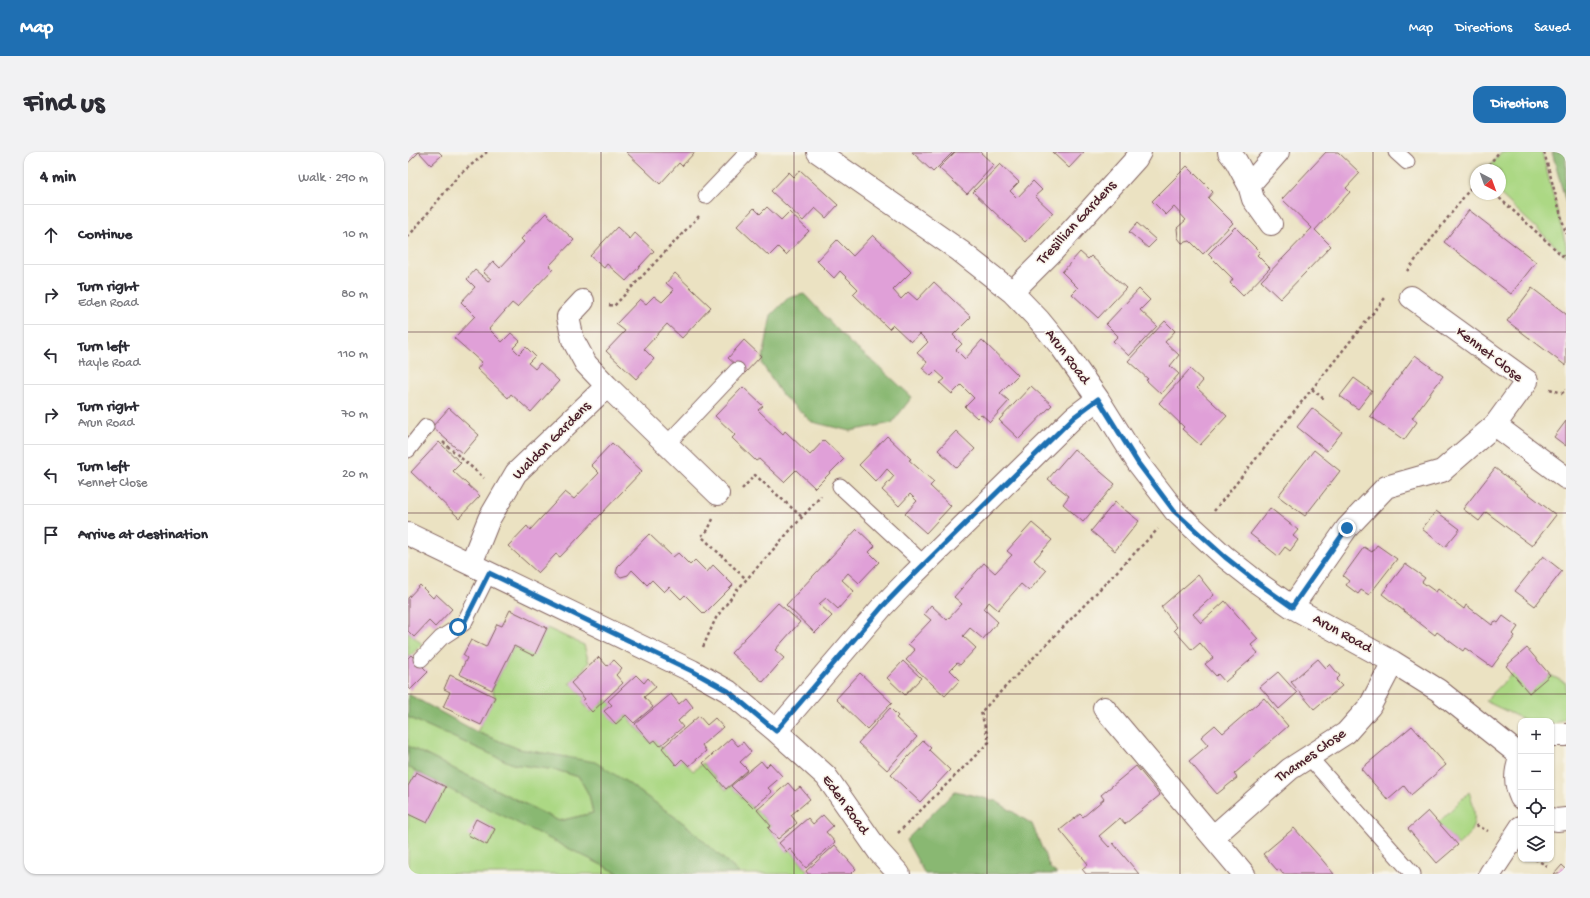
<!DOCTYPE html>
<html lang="en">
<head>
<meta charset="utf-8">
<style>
	:root { --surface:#fff; --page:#f2f2f3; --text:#2b2b33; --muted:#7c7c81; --line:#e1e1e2; --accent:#1f6fb2 }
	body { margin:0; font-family:"Gochi Hand",sans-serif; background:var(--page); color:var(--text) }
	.controls { position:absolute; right:12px; bottom:12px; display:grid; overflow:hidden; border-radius:8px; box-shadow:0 1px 3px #0004 }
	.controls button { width:36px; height:36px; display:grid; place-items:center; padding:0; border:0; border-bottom:1px solid var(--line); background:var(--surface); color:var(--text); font:20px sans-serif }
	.compass { position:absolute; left:1062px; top:12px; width:36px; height:36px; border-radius:50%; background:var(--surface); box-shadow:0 1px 3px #0004; rotate:139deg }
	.stop { position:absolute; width:12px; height:12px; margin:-9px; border:3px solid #1f6fb2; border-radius:50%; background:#fff }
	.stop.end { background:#1f6fb2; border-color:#fff; box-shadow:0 1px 4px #0008 }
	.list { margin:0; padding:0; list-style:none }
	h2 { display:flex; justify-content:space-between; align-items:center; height:52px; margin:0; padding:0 16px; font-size:17px }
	h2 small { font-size:13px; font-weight:400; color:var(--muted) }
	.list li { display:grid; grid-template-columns:26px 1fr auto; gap:12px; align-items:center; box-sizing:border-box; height:60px; padding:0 16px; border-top:1px solid var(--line) }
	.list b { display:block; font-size:15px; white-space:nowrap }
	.list p { margin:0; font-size:13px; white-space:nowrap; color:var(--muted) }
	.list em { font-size:13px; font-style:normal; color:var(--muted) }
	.icon { flex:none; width:22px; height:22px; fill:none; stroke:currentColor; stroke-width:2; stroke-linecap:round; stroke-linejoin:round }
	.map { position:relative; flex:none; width:1158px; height:722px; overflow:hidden; border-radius:12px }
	header { display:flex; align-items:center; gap:24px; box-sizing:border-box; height:56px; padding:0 20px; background:var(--accent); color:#fff }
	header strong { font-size:19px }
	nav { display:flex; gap:22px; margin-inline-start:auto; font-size:14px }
	.intro { display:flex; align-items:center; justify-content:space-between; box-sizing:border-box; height:96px; padding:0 24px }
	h1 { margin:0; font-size:28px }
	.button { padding:10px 18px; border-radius:12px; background:var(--accent); color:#fff; font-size:14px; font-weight:700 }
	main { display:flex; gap:24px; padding:0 24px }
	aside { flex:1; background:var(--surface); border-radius:12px; box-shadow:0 1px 3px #0004 }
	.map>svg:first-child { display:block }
</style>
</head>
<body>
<header>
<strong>Map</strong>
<nav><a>Map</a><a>Directions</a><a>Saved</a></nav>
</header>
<div class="intro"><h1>Find us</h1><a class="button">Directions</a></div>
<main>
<aside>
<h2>4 min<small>Walk · 290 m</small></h2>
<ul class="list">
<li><svg class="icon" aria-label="ahead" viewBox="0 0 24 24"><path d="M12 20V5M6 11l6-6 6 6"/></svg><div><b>Continue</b></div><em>10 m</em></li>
<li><svg class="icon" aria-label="right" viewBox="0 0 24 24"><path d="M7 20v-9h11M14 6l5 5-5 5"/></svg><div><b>Turn right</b><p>Eden Road</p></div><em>80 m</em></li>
<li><svg class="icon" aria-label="left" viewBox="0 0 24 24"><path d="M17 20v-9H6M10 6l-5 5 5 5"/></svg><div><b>Turn left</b><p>Hayle Road</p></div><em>110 m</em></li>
<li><svg class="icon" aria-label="right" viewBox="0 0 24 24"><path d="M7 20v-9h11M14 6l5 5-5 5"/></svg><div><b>Turn right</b><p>Arun Road</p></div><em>70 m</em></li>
<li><svg class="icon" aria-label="left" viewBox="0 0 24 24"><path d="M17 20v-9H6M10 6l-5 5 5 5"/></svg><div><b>Turn left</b><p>Kennet Close</p></div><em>20 m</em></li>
<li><svg class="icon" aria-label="arrive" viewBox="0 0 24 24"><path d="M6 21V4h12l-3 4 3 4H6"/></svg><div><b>Arrive at destination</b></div></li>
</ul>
</aside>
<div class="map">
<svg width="1158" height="722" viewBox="0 0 1158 722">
	<rect width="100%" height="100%" fill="#f7f3e8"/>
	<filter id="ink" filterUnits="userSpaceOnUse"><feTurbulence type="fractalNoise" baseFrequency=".025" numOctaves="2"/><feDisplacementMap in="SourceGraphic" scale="8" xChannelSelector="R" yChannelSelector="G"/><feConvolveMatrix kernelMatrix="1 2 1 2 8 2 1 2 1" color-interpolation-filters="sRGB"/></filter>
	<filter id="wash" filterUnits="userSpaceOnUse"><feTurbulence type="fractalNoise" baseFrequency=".012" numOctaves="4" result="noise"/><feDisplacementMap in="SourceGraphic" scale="16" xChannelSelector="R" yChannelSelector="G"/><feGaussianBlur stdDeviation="0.9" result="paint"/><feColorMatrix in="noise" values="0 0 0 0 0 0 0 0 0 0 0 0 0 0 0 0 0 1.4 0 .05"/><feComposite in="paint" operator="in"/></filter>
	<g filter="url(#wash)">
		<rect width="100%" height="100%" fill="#ebe2c2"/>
		<path fill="#acd884" stroke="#7b7c58" d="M1093,0h41l24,93v11l-66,-62v-24h-13z
			M139,476l37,17 5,18 -20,21 2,-1 14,16 -3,3 9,10 15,-13 6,6 -7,6 11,13 10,-9 25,28 4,-3 21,24 6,-5 11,12 10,-8 23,27 5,-4 24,25 2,-1 14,16 -2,3 11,13v1l7,9 3,-3 17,21 -1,1 2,3h-68l-54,-49 -61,-44 -58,-24 -48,-8 -42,-17 18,-35 -3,-7 22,-44 20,9z
			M0,479l14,13 -14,14z
			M1105,521l16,19 21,-17 16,8v35l-15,7v-4h-24l-42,-20z
			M0,565l105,47 43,6 23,7 10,18 4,18 -34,8 -151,-75z
			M0,615l212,107h-212z
			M1061,640c5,13 9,29 0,42 -3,4 -8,8 -11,11l-20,-22z"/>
		<path fill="#89b872" stroke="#6a6c4e" d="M1144,0h14v51z
			M396,142l46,49 26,21 36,33 -20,26 -42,8 -38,-9 -30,-27 -20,-31 9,-49 17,-17z
			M0,542l69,38 42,17 76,13 30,19 61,44 54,49h-120l-171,-85 -41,-22v-21l151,75 34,-8 -4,-18 -10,-18 -23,-7 -43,-6 -103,-46 -2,-1z
			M547,639l41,10 36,23 18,44 7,6h-132l-19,-34z"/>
		<g id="blocks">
			<path fill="#e0a0d8" d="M0,0h31l3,3 -11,10 -12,-13 -11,11z
				M218,0h69l-13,14 -3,-3 -19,21z
				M504,0h41l-20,20z
				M547,0h25l14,13 -27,29 -28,-26z
				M644,0h32l-15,16z
				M918,0h12l22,21 -14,15 4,4 -35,38 16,16 -51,53 -19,-18 51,-53 -30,-29z
				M592,12l19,18 -9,9 7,7 16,-17 9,9 -7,6 18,17 -27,29 -53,-50z
				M779,14l26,26 -5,6 25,25 -30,31 -13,-13 -8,2 -4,-5 -1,-10 9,-8 -12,-13 -8,8 -14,-14z
				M392,18l38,35 -12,13 -11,-10 -12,13 -32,-30 18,-19 5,5z
				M359,55l14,13 8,-8 20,19 -23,24 -8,-8 -9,9 -32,-30 17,-18 6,6z
				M1061,58l67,52 -25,32 -67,-52z
				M138,61l28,27 -25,26 4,3 -36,38 -5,-4 -23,26 13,13 9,-9 9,8 -7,7 6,6 7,-7 9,9 -7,7 7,6 5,-6 19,18 -28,31 -20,-18 -3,4 -31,-29 5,-6 -28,-25 21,-22 -14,-14 14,-15 -8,-8 8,-9 13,11 3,-2 -8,-7 10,-11 7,7 24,-26 -3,-3z
				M729,71l19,17 -8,8 -19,-16z
				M209,75l13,12 5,-6 19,18 -28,30 -19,-17 -3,4 -14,-12z
				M827,75l25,25 -3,3 13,13 -27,28 -13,-13 3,-4 -25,-25z
				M465,83l38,37 -18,18 8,9 7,-7 9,8 17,-18 37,35 -18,18 9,9 -6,6 9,9 17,-19 36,35 -18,18 9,8 -19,21 -9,-8 -4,4 -12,-11 9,-9 -13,-13 -9,9 -12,-11 5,-4 -9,-8 -5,5 -9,-8 5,-6 -10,-9 11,-11 -8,-8 -9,8 -18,-17 -4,4 -36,-35 5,-5 -18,-18 -6,7 -17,-17 20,-21 16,16z
				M672,100l8,7 3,-3 35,32 -28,30 -26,-24 6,-6 -16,-16z
				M267,121l36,34 -29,31 -15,-14 -23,25 10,10 -18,20 -30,-28 19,-20 -9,-7 24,-25 6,5 8,-8 8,6 12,-12 -8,-7z
				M1124,136l34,26v52l-59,-45z
				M731,137l11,11 -10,10 17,16 -28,30 -16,-15 5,-5 -12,-12z
				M757,169l10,10 -10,11 14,13 -9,11 9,8 -18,20 -15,-14 2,-1 -20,-18z
				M336,188l17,16 -16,17 -17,-15z
				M1007,203l28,21 -31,42 5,4 -13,18 -34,-24z
				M782,217l13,12 -6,7 30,28 -27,29 -18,-16 2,-2 -25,-24z
				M946,226l18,13 -14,18 -18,-13z
				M623,234l21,19 -33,34 -20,-19z
				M335,235l20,19 -5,4 25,24 2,-3 25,24 14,-15 20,19 -29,29 -19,-18 -12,12 -25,-23 -3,2 -24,-23 3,-3 -20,-19z
				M41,256l30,27 -16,19 -31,-27z
				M904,256l30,24 -15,19 -30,-24z
				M1158,269v25l-12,-9z
				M548,279l19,18 -18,19 -19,-18z
				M479,284l24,23 -2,1 25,22 -4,4 21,20 -25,27 -21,-19 12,-13 -7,-7 -11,12 -17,-16 12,-14 -7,-7 -11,13 -17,-17z
				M31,290l22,21 -8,8 27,25 -21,22 -48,-46z
				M204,291l30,28 -82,86 -4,-3 -18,19 -30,-27 19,-20 3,4 35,-38 9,7 25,-26 -8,-8z
				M666,297l41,35 -32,38 -20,-18 6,-8 -21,-17z
				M906,298l26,21 -35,45 -27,-20z
				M1087,316l61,47 -24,31 -46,-34 -7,9 -16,-12z
				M707,350l24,19 -24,30 -24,-20z
				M862,356l28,22 -5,6 5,4 -8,11 -5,-4 -7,9 -28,-22z
				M1028,359l24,18 -15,18 -23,-18z
				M624,371l20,17 -18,20 12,11 -17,20 -8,-7 -23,26 -9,-8 -5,7 14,13 -15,17 -13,-11 -7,8 13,12 -16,17 -3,-2 -7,7 10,10 -15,16 -39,-36 9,-10 -7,-6 23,-24 -7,-6 7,-9 16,15 15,-16 -8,-7 30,-34 11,10 17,-18 -5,-4z
				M449,377l18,17 -6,6 10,10 -20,21 -11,-10 -6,7 12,11 -16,18 -12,-11 -7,6 13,12 -17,17 -29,-28z
				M241,382l24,23 5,-4 12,12 5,-5 12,12 6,-7 20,20 -29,29 -19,-19 -4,4 -12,-12 -5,5 -12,-12 -5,5 -15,-15 -4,5 -7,2 -5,-4 2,-7z
				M969,393l20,14 -28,36 -8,-5 -3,4 -12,-9 3,-4 -6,-5 21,-29 8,5z
				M1135,404l19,15 -27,35 -20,-15z
				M997,412l20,14 -3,4 14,10 2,-3 26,20 2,-4 26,20 3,-4 3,2 5,-7 15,11 -5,7 2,2 -23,31 -27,-19 -2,3 -26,-19 -2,3 -53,-41z
				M790,423l16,20 -21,19 8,9 24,-22 33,38 -7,6 7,8 -33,29 -7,-8 -2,2 -11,-12 8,-6 -13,-15 -8,7 -18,-20 3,-3 -16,-20z
				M12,433l13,13 3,-4 16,15 -17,18 -6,-6 -15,16 -6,-6v-33z
				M370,451l22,19 -25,28 9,8 -21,24 -32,-29z
				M102,458l37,18 -13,28 -20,-10 -22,44 -33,-16 8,-16 -4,-3 8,-15 15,7 11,-23 5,2z
				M1119,496l23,27 -21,18 -23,-27z
				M3,503l17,17 -18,18 -2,-2v-30z
				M191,505l8,9 7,-6 8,8 -6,7 7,8 -31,29 -10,-11 3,-2 -14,-16z
				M910,507l8,9 4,-4 10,12 -4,4 6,6 -28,23 -23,-27z
				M495,509l18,17 -16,17 -18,-17z
				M870,520l19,21 -18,16 -19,-22z
				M452,521l32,30 -25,26 -31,-30z
				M42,523l45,22 -14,28 -38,-18 7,-15 -6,-3z
				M228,523l8,8 4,-5 8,9 -12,10 9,10 -19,16 -8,-8 -10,9 -12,-13 8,-6 -4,-4z
				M263,542l8,10 7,-6 7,9 -15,14 5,6 -23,19 -5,-6 -4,3 -16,-19z
				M856,546l24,28 -54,48 3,4 -20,16 -28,-33 19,-16 -7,-8 14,-12 8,8z
				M482,556l8,8 -2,2 21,19 -30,33 -29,-27z
				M291,564l8,9 8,-7 8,9 -21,18 4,6 -17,15 -7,-7 -6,6 -14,-17z
				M1004,574l34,39 -35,30 -7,-9 -16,14 -27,-31z
				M323,586l7,8 5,-4 8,10 -11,10 8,8 -22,19 -23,-26z
				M515,589l8,7 -2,2 21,20 -30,32 -29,-27z
				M353,609l5,6 4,-4 12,13 -14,12 4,4 -19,16 -22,-22z
				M728,614l24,29 -35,29 -5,-6 -21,18 10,11 4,-4 26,31h-53l-4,-5 6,-5 -28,-34 20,-16 3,3 21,-18 -3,-4z
				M8,620l30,15 -19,36 -19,-9v-28z
				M380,631l7,8 5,-4 10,12 -19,16 6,8 -19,16 -10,-11 3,-2 -14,-16z
				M1020,659l30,34 -21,18 -29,-34z
				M415,663l10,11 -7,6 9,10 -29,26 -16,-19 -3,3 -8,-9 29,-25 5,6z
				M68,667l19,10 -8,16 -19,-10z
				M886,676l25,28 15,18h-51l-4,-5 -2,1 -14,-16z
				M427,693l21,24 -5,5h-43l-2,-3z
				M1154,713l4,4v5h-12z"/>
		</g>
	</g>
	<g filter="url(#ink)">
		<use href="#blocks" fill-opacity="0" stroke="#826360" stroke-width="1"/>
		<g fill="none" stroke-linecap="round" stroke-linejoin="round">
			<defs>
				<path id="service" d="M988,0l11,10
					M298,44l42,-44
					M259,292l70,-74
					M0,298l18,-23
					M432,334l84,78
					M13,507l20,-21 23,-15 25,-50
					M901,605l104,117"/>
				<path id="minor" d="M410,0l142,99 52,41 27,28 23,28 36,51 40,64 37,48 50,46 33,26 34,24 101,55 45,28 83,66
					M821,0l7,9 13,24 4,14 18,25
					M841,33l29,-33
					M604,140l42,-42 82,-91 4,-7
					M1003,145l116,84 -32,44
					M175,149l-15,16 5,23 13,24 21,22
					M0,382l284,137 36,20 48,40 50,45 53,76 20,22
					M63,412l18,-45 27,-46 91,-87 111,108
					M884,455l55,-79 39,-41 56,-16 53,-46 71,53
					M696,556l140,166
					M368,579l106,-124 30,-31 162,-159 24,-18
					M805,685l77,-68 56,-36 24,-27 23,-44"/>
				<path id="tertiary" d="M1143,583h15
					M1113,604c-6,15 -7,27 0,42
					M1143,667l6,1 9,-1
					M1082,722l31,-47"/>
			</defs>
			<use href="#service" stroke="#826360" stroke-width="17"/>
			<use href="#minor" stroke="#826360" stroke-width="24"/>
			<use href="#tertiary" stroke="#826360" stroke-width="24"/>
			<path stroke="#826360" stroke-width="2.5" stroke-dasharray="3 3" stroke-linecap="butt" d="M1136,0l22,82
				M1077,18l14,-18
				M1087,42l71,65
				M0,85l51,-62 28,-23
				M999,119l69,-90
				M201,153l5,1 85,-90
				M904,237l13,11
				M1142,237l12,4 4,-4
				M35,290l41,36
				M334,337l13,-14 47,42
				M806,359l171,-213
				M305,367l-5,11 -7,6 45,43
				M295,495l13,-29 21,-28 84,-94
				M1068,673l12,6
				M490,681l91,-91 -8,-30 177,-183
				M1127,707l12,7"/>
			<use href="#service" stroke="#fff" stroke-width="15"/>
			<use href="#minor" stroke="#fff" stroke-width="22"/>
			<use href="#tertiary" stroke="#fff" stroke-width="22"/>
		</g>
	</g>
	<g fill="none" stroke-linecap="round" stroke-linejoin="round" filter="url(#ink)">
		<path stroke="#1f6fb2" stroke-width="5" d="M50,475l6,-4 25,-50 203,98 36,20 48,40 106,-124 30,-31 162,-159 24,-18 40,64 36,48 51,46 33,26 34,24 55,-79"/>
	</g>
	<path fill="none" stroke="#4a1f2b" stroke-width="1" stroke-opacity="0.55" d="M193,0v722M386,0v722M579,0v722M772,0v722M965,0v722M0,180h1158M0,361h1158M0,542h1158"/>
	<g text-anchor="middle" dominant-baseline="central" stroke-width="3" stroke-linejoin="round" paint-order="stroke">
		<g font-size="15" fill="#4a1f2b" stroke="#f7f3e8">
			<text transform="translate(669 71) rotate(-47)">Tresillian Gardens</text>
			<text transform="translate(1081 203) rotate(38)">Kennet Close</text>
			<text transform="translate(659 205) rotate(53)">Arun Road</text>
			<text transform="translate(144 289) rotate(-45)">Waldon Gardens</text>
			<text transform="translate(934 482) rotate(29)">Arun Road</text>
			<text transform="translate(903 604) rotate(-35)">Thames Close</text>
			<text transform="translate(437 653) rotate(54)">Eden Road</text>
		</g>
	</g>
</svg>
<div class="controls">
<button>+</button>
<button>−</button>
<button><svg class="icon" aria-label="locate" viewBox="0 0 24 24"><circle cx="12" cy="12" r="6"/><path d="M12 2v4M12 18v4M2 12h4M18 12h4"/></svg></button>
<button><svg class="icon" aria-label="layers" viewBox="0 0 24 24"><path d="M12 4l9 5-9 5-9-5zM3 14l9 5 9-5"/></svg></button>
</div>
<svg class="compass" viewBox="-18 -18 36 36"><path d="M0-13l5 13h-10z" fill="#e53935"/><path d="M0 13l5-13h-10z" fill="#7c7c81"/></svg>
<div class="stop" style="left:50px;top:475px"></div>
<div class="stop end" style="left:939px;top:376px"></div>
</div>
</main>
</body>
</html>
